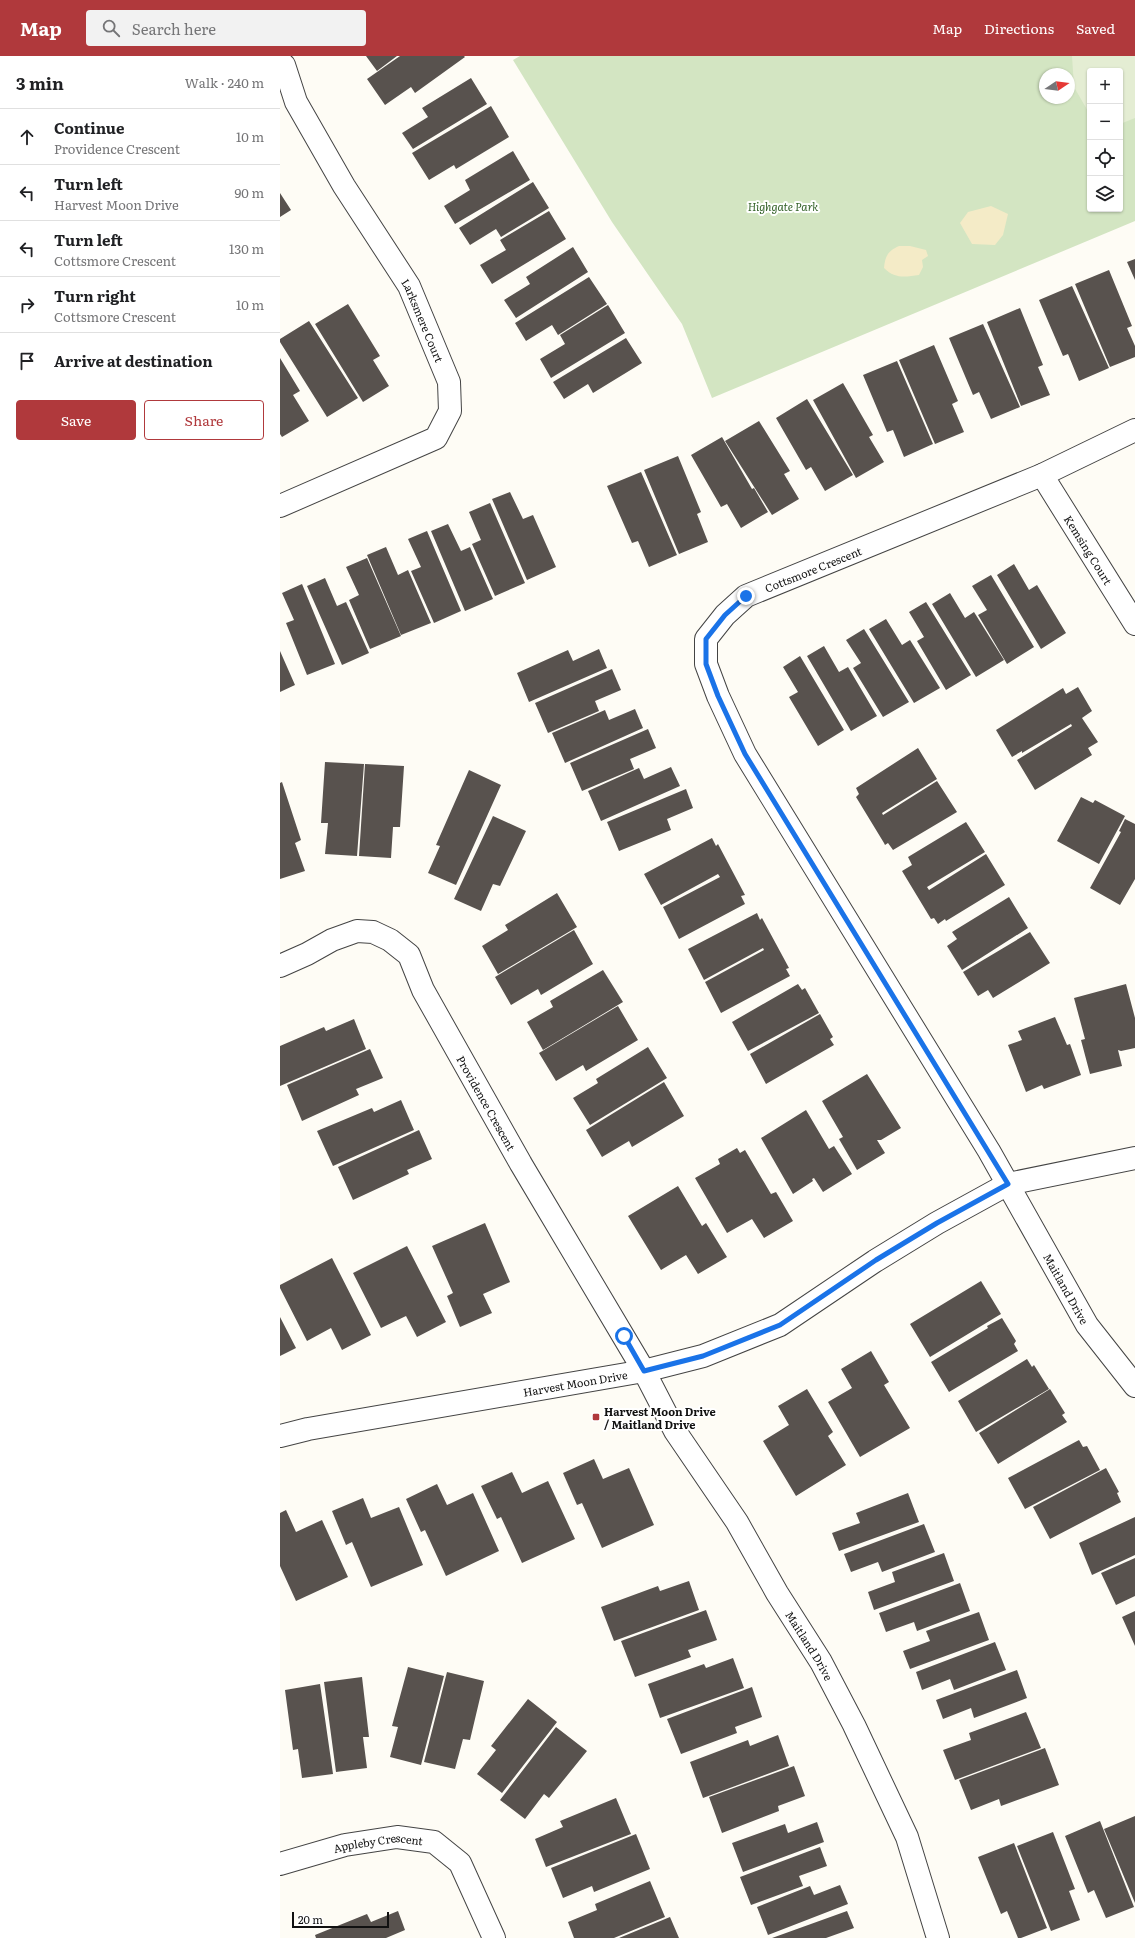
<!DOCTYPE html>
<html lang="en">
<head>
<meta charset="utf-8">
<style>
	:root { --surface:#fff; --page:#f2f2f2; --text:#202124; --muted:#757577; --line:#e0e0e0; --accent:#b0393c }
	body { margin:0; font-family:Literata,serif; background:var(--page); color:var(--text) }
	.controls { position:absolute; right:12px; top:12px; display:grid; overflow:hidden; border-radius:4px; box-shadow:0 1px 3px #0004 }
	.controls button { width:36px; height:36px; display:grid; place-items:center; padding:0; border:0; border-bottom:1px solid var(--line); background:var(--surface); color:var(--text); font:20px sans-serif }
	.compass { position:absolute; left:759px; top:12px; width:36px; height:36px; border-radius:50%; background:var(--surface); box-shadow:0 1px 3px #0004; rotate:77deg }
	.scale { position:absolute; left:12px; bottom:10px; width:97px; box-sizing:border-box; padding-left:4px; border:2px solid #111; border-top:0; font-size:11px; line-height:14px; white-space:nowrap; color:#111; -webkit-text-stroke:3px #fff; paint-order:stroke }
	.stop { position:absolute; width:12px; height:12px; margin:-9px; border:3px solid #1a73e8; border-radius:50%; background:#fff }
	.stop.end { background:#1a73e8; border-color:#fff; box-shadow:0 1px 4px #0008 }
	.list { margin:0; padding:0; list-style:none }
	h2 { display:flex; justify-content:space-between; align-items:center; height:52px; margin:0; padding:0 16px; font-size:17px }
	h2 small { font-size:13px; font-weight:400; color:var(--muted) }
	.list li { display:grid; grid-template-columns:26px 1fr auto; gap:12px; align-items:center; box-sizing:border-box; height:56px; padding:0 16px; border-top:1px solid var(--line) }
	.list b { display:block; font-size:15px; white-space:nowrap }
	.list p { margin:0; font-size:13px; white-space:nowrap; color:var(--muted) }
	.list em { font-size:13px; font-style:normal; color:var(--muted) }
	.actions { display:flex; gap:8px; padding:12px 16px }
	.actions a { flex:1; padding:9px 0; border:1px solid var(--accent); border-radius:4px; text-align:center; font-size:14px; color:var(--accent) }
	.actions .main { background:var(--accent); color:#fff }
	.icon { flex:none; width:22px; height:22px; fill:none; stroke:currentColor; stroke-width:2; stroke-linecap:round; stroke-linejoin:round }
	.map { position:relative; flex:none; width:855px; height:1882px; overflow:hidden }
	header { display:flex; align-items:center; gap:24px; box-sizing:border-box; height:56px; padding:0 20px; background:var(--accent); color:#fff }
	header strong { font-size:19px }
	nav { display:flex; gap:22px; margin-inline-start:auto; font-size:14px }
	.search { width:280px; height:36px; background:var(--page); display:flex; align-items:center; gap:10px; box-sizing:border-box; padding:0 14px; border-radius:4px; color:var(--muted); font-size:15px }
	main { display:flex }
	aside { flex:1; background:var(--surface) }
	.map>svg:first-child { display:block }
</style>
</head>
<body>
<header>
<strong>Map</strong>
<div class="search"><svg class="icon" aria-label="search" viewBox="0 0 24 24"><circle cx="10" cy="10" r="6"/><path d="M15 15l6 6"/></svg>Search here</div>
<nav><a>Map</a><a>Directions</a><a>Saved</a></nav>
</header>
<main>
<aside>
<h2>3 min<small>Walk · 240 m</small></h2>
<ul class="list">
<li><svg class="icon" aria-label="ahead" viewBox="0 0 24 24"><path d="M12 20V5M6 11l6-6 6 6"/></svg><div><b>Continue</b><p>Providence Crescent</p></div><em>10 m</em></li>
<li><svg class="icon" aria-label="left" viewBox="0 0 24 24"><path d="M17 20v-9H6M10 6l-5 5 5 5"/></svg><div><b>Turn left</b><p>Harvest Moon Drive</p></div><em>90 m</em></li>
<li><svg class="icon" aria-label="left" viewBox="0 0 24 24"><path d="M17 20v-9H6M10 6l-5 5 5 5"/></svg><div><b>Turn left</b><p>Cottsmore Crescent</p></div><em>130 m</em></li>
<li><svg class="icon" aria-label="right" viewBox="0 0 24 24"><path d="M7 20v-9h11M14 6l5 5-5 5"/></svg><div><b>Turn right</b><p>Cottsmore Crescent</p></div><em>10 m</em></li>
<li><svg class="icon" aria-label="arrive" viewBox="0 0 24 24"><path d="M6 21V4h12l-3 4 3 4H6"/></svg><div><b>Arrive at destination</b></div></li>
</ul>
<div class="actions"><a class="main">Save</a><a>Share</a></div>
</aside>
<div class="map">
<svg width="855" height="1882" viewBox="0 0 855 1882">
	<rect width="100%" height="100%" fill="#fefcf5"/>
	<path fill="#d3e5c2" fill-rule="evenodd" d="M240,0h615v165l-423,177 -30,-74 -70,-102 -99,-162zM810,15h30v138h-30zM765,18h24v24h-24z"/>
	<path fill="#f4ebc7" d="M711,150l17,8 -5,21 -8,10 -23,-1 -12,-21 8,-11z
		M619,190h11l16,4 2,6 -6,4 1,7 -4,8c-14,2 -24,4 -35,-7 1,-12 4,-17 15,-22z"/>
	<path fill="#e4edd3" d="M792,0h63v62l-15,6v-53h-30v43l-1,-1 -15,-26z"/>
	<path fill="#58524e" d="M86,0h31l-20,15z
		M120,0h64l1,1 -50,36 -4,-6 -26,18 -18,-26z
		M191,22l16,26 -74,45 -11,-16 26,-16 -6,-9z
		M211,50l18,31 -53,32 -2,-4 -25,15 -17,-27z
		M233,95l17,29 -75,44 -11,-18 26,-16 -5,-10z
		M253,126l16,26 -48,29 -5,-8 -26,16 -11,-17z
		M0,137l11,17 -11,7z
		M269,155l17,28 -74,45 -12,-19 26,-15 -6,-10z
		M293,191l15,25 -72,46 -12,-18 26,-16 -4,-7z
		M855,203v21l-8,-18z
		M829,214l23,56 -5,2 8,18v11l-25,10 -35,-83z
		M309,221l18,27 -49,31 -6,-10 -26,16 -11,-18z
		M792,230l37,82 -30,13 -11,-27 -5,2 -24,-56z
		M68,248l32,52 -7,4 16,26 -26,16 -48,-78z
		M328,249l17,28 -74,45 -11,-19 25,-15 -5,-9z
		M740,252l23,57 -5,2 12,28 -29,11 -34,-84z
		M29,265l49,77 -31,19 -47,-75v-3z
		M703,268l37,83 -29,12 -12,-27 -6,3 -24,-57z
		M346,282l16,25 -49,30 -5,-9 -24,15 -11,-17z
		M654,289l24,56 -6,3 12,28 -29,12 -36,-84z
		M0,302l20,33 -7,4 16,26 -27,16 -2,-3z
		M617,305l36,83 -29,13 -11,-27 -6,2 -24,-57z
		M563,327l30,52 -4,2 15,25 -28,16 -43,-78z
		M527,343l46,76 -28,16 -14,-24 -5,3 -30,-52z
		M479,365l31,50 -6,3 15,25 -27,16 -47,-74z
		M442,381l30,52 2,-1 14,24 -27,16 -14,-24 -6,3 -30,-52z
		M398,400l23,56 -4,2 11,28 -29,12 -35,-84z
		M361,416l36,83 -28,12 -11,-26 -6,2 -25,-57z
		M230,436l13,27 10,-4 23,52 -29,13 -35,-81z
		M210,447l35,80 -30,13 -23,-52 9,-4 -12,-28z
		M168,468l13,27 9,-4 23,52 -28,12 -34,-80z
		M147,475l34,80 -27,12 -23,-52 10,-4 -13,-28z
		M106,491l12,28 10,-5 23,53 -30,12 -34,-80z
		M87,502l34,78 -31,13 -21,-49 10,-5 -13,-28z
		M734,508l15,26 8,-5 29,48 -25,16 -44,-74z
		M711,519l43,72 -27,17 -29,-49 9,-5 -15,-24z
		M45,522l12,28 9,-4 23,51 -27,12 -35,-79z
		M22,528l33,80 -28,11 -21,-52 8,-3 -12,-27z
		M670,537l15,25 9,-6 30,48 -28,17 -44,-73z
		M646,546l45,73 -25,15 -29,-49 7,-4 -15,-25z
		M606,563l16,26 8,-5 30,48 -26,15 -45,-74z
		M584,573l45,73 -26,15 -30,-49 8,-5 -15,-23z
		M544,590l15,26 9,-5 29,49 -26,15 -44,-75z
		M319,593l8,19 -78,34 -12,-29 51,-23 5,11z
		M0,595l15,34 -15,7z
		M520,600l44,74 -26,16 -29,-49 9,-5 -15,-25z
		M332,613l9,21 -26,11 4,10 -51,22 -13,-30z
		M798,631l14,24 -10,7 16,24 -10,6 4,7 -57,35 -18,-30 55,-34 -1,-2 -49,29v-2l-10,6 -16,-27 67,-42 3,6z
		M355,653l8,19 -78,35 -13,-30 53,-23 4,10z
		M368,673l8,19 -26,11 4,10 -52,22 -12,-28z
		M638,692l19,31 -55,34 1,2 54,-34 20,31 -64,38 -5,-7 -3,2 -1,-2 -28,-46 3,-3 -3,-6z
		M45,706l39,2 -7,92 -32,-2 3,-31h-7z
		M85,708l39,2 -4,61h-7l-2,31 -32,-2z
		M391,711l9,19 -79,35 -13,-30 51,-23 5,11z
		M189,714l32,15 -45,100 -28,-12 12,-27 -4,-1z
		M2,726l19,58 -6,3 10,28 -25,8v-96z
		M406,733l7,19 -26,11 4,11 -52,21 -12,-29z
		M801,741l12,6 2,-3 30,16 -26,48 -42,-23z
		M213,760l33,15 -26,55 -7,-2 -12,27 -27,-12z
		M845,763l10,5v55l-15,26 -30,-17 31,-56 -2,-1z
		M686,766l19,30 -58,35 2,3 57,-36 19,31 -59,36 -1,-2 -7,5 -4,-6 -3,1 -29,-48 10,-6 -4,-8z
		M432,782l4,8 2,-2 27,51 -4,1 4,8 -66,35 -16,-32 57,-30 -2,-3 -57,31 -17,-31z
		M277,837l20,34 -79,47 -16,-28 26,-16 -3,-5z
		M729,841l19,31 -66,42 -15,-24 10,-7 -5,-7z
		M477,857l3,7 2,-2 27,50 -3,1 4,7 -69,37 -16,-31 59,-32 -1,-2 -59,32 -16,-31z
		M294,874l19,34 -52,31 -3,-6 -27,16 -16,-28z
		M750,876l20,31 -57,35 -5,-8 -10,6 -15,-24z
		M323,914l20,32 -80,48 -16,-28 26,-15 -3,-6z
		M518,928l4,6 3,-2 14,25 -71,38 -16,-29z
		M846,928l9,34v30l-14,3 -3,-1 4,16 -32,8 -9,-34 4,-1 -11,-41z
		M338,950l20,34 -52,31 -3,-6 -27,16 -17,-28z
		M540,958l13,23 -3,2 4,6 -68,39 -16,-30z
		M775,961l12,28 3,-1 11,31 -37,14 -2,-4 -16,7 -18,-47 14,-5 -4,-9z
		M74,963l12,30 -86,37v-40l44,-19 2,4z
		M368,991l19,31 -77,47 -17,-27 25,-15 -2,-4z
		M90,993l13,29 -27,11 3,6 -57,26 -15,-36z
		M587,1018l34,54 -20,12h-4l8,13 -28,17 -18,-31 4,-2 -21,-36z
		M384,1026l20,34 -52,31 -3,-6 -27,16 -16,-27z
		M121,1044l13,30 -81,36 -16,-35 55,-23 2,4z
		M526,1054l23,39 5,-3 18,28 -29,18 -9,-14 -2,1 1,2 -20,13 -32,-56z
		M139,1074l13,29 -25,11 2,4 -56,26 -15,-33z
		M457,1092l3,5 5,-3 26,44 5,-2 17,29 -29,17 -12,-19 -25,14 -32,-55 25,-14 -2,-5z
		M398,1130l24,40 4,-3 21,34 -29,17 -12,-19 -25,15 -33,-54z
		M205,1167l25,59 -27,12 9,19 -32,14 -13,-31 6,-3 -21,-47z
		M127,1190l39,76 -29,15 -11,-21 -25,12 -28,-55z
		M52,1202l39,77 -29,15 -11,-22 -24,13 -27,-53v-3z
		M701,1225l20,33 -71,43 -20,-33z
		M0,1261l16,31 -16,8z
		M722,1262l14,23 -2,3 4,7 -69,41 -18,-30 57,-34 -1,-2z
		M591,1295l18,31 -5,3 26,43 -50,29 -32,-55 24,-14 -11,-19z
		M747,1303l5,8 2,-2 15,24 -73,43 -18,-31z
		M527,1333l26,43 -5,4 18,29 -50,31 -33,-55 26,-16 -11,-19z
		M770,1333l15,24 -3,2 5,7 -69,42 -19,-31z
		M799,1384l4,7 4,-1 13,24 -75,39 -17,-31z
		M314,1403l9,20 26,-11 25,57 -52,23 -20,-45 -5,2 -14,-32z
		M826,1412l13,24 -2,1 4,9 -71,37 -17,-32z
		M232,1416l10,21 26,-12 27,58 -53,24 -21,-46 -4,2 -16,-33z
		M157,1428l10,21 26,-12 26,58 -53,25 -21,-46 -4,2 -15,-33z
		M628,1437l11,29 -80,29 -7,-18 28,-10 -4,-10z
		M83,1442l8,20 28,-11 24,58 -52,22 -19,-45 -6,3 -14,-34z
		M6,1454l10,22 26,-12 26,57 -52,24 -16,-35v-53z
		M855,1461v38l-43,20 -13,-32z
		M644,1468l11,28 -53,20 -4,-10 -27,10 -7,-18z
		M664,1497l10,28 -80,29 -6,-18 27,-10 -3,-10z
		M855,1502v38l-19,9 -15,-32z
		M409,1525l10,29 -85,31 -13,-34 57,-21 2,5z
		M680,1527l10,28 -53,20 -3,-9 -28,10 -7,-19z
		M426,1554l11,30 -29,10 3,7 -56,20 -14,-36z
		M855,1555v35l-13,-29z
		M699,1556l10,28 -79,29 -7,-18 27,-10 -4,-10z
		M715,1586l11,28 -52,20 -4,-11 -28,11 -6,-18z
		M453,1602l11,30 -84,30 -12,-34 56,-20 2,4z
		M128,1611l36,9 -23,89 -31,-8 8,-30 -6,-1z
		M737,1614l10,28 -53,20 -3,-10 -28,11 -7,-19z
		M167,1616l37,9 -14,59 -7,-1 -8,30 -31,-7z
		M82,1621l7,60h-6l4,31 -31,4 -12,-90z
		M40,1628l13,90 -31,4 -4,-29 -5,1 -8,-60z
		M472,1631l10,30 -27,10 2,6 -56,21 -14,-35z
		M248,1643l29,23 -55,71 -25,-19 19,-24 -5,-4z
		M746,1656l15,36 -86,32 -12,-30 28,-10 -2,-7z
		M276,1671l31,24 -38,47 -5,-4 -19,25 -25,-19z
		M498,1679l11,31 -86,32 -13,-36 58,-22 2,6z
		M765,1692l14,37 -58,21 -2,-7 -28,11 -12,-30z
		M514,1710l11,30 -27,10 1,5 -57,22 -13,-36z
		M336,1742l15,36 -85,33 -11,-28 28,-12 -3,-6z
		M855,1760v87l-31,-74z
		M820,1765l34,86 -28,11 -12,-28 -6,3 -23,-57z
		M537,1766l7,20 -81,30 -11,-29 53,-19 3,9z
		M773,1776l22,57 -6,2 11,29 -29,11 -34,-85z
		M356,1778l14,35 -56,23 -2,-6 -29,12 -12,-30z
		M734,1787l33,85 -26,10h-3l-11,-27 -6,3 -23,-57z
		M540,1791l7,19 -28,10 4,10 -52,19 -11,-28z
		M370,1825l15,36 -51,21h-40l-6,-16 29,-12 -2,-6z
		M560,1829l8,19 -80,31 -11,-28 53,-21 4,9z
		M118,1855l7,19 -19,8h-70l-1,-3 52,-21 4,8z
		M567,1855l7,17 -28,10h-54z
		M390,1861l9,21h-60z"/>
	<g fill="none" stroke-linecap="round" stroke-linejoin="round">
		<defs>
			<g id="minor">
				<path id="s1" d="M0,6l4,3 12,37 48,84 65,100 40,96 1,29 -14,27 -156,68"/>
				<path id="s2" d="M855,374l-93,45 -296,121 -21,19 -19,24v25l12,32 27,58 244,397 98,174 48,61"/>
				<path id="s3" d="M762,419l93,149"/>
				<path id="s4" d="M0,910l27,-12 25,-14 25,-9 16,1 17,8 19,15 14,35 98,174 123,207 31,60 62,91 40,71 44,69 33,63 53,112 31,101"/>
				<path id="s5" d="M0,1808l65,-19 52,-8 37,5 26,21 34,75"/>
			</g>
			<g id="tertiary">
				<path id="s6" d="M0,1380l28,-7 336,-58 59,-15 77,-31 95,-64 62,-38 71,-39 127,-26"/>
			</g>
		</defs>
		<use href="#minor" stroke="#444" stroke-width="24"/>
		<use href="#tertiary" stroke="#444" stroke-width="24"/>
		<use href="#minor" stroke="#fff" stroke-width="22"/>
		<use href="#tertiary" stroke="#fff" stroke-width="22"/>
	</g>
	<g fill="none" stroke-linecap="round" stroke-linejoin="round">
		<path stroke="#1a73e8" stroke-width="5" d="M344,1280l20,35 59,-15 77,-31 96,-65 61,-37 71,-39 -263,-430 -27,-58 -12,-32v-25l19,-24 21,-19"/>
	</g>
	<rect fill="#b0393c" stroke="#fff" stroke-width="1.5" x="312" y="1357" width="8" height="8" rx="2"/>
	<g text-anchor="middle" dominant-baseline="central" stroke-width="4" stroke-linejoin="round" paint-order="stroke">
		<g font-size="11" font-style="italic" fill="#336128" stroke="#fff">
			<text x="503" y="150">Highgate Park</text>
		</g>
		<g font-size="11" fill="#111" stroke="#fff">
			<text stroke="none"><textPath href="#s1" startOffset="297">Larksmere Court</textPath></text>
			<text stroke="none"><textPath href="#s3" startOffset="88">Kemsing Court</textPath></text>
			<text transform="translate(533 513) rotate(-22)">Cottsmore Crescent</text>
			<text stroke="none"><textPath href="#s4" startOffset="311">Providence Crescent</textPath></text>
			<text stroke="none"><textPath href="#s2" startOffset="1229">Maitland Drive</textPath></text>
			<text stroke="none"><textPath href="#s6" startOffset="300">Harvest Moon Drive</textPath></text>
			<text stroke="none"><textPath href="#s4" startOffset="943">Maitland Drive</textPath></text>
			<text stroke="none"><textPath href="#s5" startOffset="101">Appleby Crescent</textPath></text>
		</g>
		<g font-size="11" font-weight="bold" fill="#111" stroke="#fff" text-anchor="start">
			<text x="324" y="1355">Harvest Moon Drive<tspan x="324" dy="13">/ Maitland Drive</tspan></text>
		</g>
	</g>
</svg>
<div class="controls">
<button>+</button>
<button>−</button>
<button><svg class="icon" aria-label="locate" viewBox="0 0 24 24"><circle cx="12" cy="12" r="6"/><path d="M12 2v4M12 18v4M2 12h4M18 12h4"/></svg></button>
<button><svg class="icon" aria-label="layers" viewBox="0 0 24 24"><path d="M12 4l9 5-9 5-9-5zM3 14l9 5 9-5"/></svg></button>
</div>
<svg class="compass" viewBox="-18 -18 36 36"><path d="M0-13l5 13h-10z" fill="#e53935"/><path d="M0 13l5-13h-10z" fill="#757577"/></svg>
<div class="scale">20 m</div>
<div class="stop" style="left:344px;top:1280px"></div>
<div class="stop end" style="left:466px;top:540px"></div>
</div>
</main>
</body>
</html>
